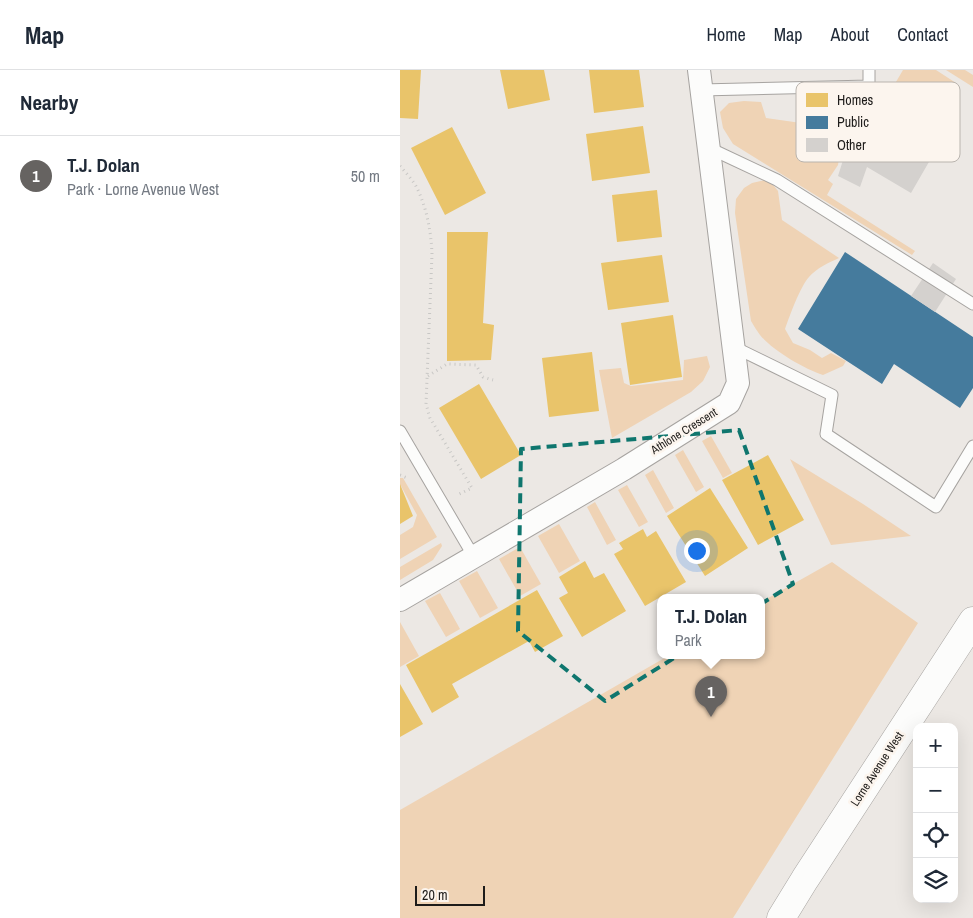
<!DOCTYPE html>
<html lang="en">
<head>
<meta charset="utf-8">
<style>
	:root { --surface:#fff; --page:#f2f2f3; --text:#1f2937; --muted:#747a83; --line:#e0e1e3; --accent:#666361 }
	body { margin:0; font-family:"Archivo Narrow",sans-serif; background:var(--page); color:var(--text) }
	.controls { position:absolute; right:15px; bottom:15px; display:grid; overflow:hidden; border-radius:10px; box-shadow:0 5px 20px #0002 }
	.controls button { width:45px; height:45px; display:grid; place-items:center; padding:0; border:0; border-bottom:1px solid var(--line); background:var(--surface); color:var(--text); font:25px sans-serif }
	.scale { position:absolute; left:15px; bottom:12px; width:70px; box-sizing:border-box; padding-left:5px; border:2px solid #1e1c1a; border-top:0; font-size:14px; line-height:18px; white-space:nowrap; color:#1e1c1a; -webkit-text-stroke:4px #fcf5ee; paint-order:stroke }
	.you { position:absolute; left:296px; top:480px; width:18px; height:18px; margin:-12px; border:4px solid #fff; border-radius:50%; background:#1a73e8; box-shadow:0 0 0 8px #1a73e833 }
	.badge { display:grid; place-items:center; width:32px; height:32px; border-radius:50%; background:var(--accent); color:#fff; font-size:16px; font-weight:700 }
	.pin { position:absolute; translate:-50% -41px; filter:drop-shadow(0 1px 2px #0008) }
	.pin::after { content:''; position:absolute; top:26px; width:18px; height:15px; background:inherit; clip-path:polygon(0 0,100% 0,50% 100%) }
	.popup { position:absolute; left:257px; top:524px; width:108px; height:65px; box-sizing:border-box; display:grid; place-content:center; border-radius:10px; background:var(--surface); filter:drop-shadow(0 1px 4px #0005); font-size:16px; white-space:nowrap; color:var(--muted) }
	.popup b { font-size:19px; color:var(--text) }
	.popup::after { content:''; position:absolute; left:50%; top:100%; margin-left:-10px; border:10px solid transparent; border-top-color:var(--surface) }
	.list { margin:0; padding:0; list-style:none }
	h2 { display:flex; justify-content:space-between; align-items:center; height:65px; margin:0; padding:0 20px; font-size:21px }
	h2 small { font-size:16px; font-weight:400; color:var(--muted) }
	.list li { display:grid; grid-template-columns:32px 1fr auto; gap:15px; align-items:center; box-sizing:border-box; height:80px; padding:0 20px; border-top:1px solid var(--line) }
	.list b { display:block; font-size:19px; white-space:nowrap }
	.list p { margin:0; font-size:16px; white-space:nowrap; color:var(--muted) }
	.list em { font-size:16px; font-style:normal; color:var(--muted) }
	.icon { flex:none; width:28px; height:28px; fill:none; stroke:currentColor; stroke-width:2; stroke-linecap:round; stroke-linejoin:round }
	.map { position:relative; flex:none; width:573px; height:848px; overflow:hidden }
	header { display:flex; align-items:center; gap:30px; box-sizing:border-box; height:70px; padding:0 25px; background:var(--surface); border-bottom:1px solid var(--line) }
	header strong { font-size:24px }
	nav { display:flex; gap:28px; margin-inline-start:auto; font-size:18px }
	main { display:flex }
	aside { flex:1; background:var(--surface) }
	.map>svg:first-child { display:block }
</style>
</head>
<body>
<header>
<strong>Map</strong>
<nav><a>Home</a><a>Map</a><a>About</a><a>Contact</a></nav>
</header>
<main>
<aside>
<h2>Nearby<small></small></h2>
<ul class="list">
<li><span class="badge">1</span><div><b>T.J. Dolan</b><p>Park · Lorne Avenue West</p></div><em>50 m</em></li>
</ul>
</aside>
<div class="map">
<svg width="573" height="848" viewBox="0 0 573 848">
	<rect width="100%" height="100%" fill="#ece8e4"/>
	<path fill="#efd3b5" d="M503,0h33l20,13 -11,14 -17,-6 -15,-9 -7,1 -7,9 -6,-5z
		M546,0h19l8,5v12z
		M344,31l17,1 5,16 35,5 -1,29 9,4 30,2 -1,7 -10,15 5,4 -6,11 88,56 -3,4 -179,-111 -10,-16 -3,-16 9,-9z
		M365,110l9,6 4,5 4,29 57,38c-11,5 -22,10 -30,19 -9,10 -19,38 -24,52l8,14 17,7 12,8 9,-5 15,8 -3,5 -20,9c-19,-6 -51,-25 -63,-40 -3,-4 -6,-9 -9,-14l-16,-108 1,-14 8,-11 8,-5z
		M307,286l3,11 -7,14 -12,11 -79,46 -13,-68 22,-2 3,15 7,3 52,-6 1,-20z
		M311,366l21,37 -9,5 -21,-37z
		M283,380l21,37 -8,5 -21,-37z
		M390,389l73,45 48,32 -80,9z
		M253,400l21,38 -8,5 -21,-38z
		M0,408h3l34,59 -37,22v-24l13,-8 4,-12 -16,-29h-1z
		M227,415l21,37 -9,5 -21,-37z
		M195,432l21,38 -9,5 -20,-38z
		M159,454l21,37 -21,12 -21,-37z
		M41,473l1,3 -9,14 -33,20v-13z
		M120,477l21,37 -21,12 -21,-37z
		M432,492l86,61 -185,295h-333v-108l268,-154h93v-54z
		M77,501l21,37 -18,10 -21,-37z
		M40,523l20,36 -14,8 -21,-36z
		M0,552l19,34 -19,11z"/>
	<path fill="#e9c46a" d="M0,0h21l-3,49 -18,-1z
		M100,0h44l6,30 -42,9z
		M189,0h50l5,37 -50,6z
		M243,56l7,47 -58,8 -6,-47z
		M52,57l34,66 -41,22 -34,-67z
		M257,120l5,47 -45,5 -5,-47z
		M47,162h41l-5,91 11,2 -3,35 -44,1z
		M262,185l7,47 -61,8 -7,-47z
		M273,245l9,62 -52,8 -9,-62z
		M192,282l7,59 -50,6 -7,-59z
		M79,314l42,71 -40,24 -42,-71z
		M368,385l36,65 -46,25 -36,-65z
		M0,414l13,32 -13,8z
		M310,418l38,60 -43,28 -38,-60z
		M243,459l4,8 9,-6 30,51 -41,24 -31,-52 9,-5 -4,-6z
		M185,491l9,17 10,-5 22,38 -44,26 -23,-39 9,-5 -9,-16z
		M137,520l26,46 -28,16 -6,-11 -77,43 7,13 -27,16 -26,-48z
		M0,614l23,40 -23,13z"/>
	<path fill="#457b9d" d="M445,182l128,85v51l-13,20 -66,-44 -12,20 -84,-55z"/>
	<path fill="#d4d1ce" d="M410,36l63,4 64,38 -26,45 -44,-26 -7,20 -22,-11 6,-19 -37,-4z
		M533,193l23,16 -21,33 -24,-16z"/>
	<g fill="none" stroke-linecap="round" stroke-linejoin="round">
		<defs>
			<path id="lane" d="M301,20l168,-4v-16
				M309,78l68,32 196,124
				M334,277l98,48 -6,39 110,73 37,-61
				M0,361l74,126"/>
			<path id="street" d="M0,530l224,-131 105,-66 9,-20 -39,-313"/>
			<path id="secondary" d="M381,848l24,-39 168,-258"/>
		</defs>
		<use href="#lane" stroke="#a6a3a0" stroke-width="13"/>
		<use href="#street" stroke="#a6a3a0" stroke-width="24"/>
		<use href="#secondary" stroke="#a6a3a0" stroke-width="29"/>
		<path stroke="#c8c7c5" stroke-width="3" stroke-dasharray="1 4" stroke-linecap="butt" d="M0,96c6,7 13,14 17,22 10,21 14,43 15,66l-6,150 4,14 42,70 -15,7
			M28,306l19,-12 29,1 7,12 10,3
			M0,405l7,3"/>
		<use href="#lane" stroke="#fcfcfb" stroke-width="11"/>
		<use href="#street" stroke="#fcfcfb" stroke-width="22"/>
		<use href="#secondary" stroke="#fcfcfb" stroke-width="28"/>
	</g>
	<path fill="none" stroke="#0f766e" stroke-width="4" stroke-dasharray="10 6" stroke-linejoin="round" d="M339,360l54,154 -188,117 -87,-70 3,-182z"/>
	<g text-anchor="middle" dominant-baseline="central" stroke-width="5" stroke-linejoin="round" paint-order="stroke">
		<g font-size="12" fill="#1e1c1a" stroke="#fcf5ee">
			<text transform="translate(284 361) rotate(-32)">Athlone Crescent</text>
			<text transform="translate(477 699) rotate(-57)">Lorne Avenue West</text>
		</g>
	</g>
	<rect x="396" y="12" width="164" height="80" rx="8" fill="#fcf5ee" stroke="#b9b4ae" stroke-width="1"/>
	<rect x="406" y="23" width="22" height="14" fill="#e9c46a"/>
	<rect x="406" y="46" width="22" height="13" fill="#457b9d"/>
	<rect x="406" y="68" width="22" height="14" fill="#d4d1ce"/>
	<g font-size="14" fill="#1e1c1a">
		<text x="437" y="35">Homes</text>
		<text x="437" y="57">Public</text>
		<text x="437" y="80">Other</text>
	</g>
</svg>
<div class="controls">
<button>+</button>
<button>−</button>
<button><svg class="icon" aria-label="locate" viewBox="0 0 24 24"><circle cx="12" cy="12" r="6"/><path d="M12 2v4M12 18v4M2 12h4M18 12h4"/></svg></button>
<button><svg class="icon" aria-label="layers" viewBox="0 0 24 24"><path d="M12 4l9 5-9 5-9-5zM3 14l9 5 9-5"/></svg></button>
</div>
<div class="scale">20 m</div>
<div class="you"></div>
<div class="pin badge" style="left:311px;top:647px">1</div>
<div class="popup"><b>T.J. Dolan</b>Park</div>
</div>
</main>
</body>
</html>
